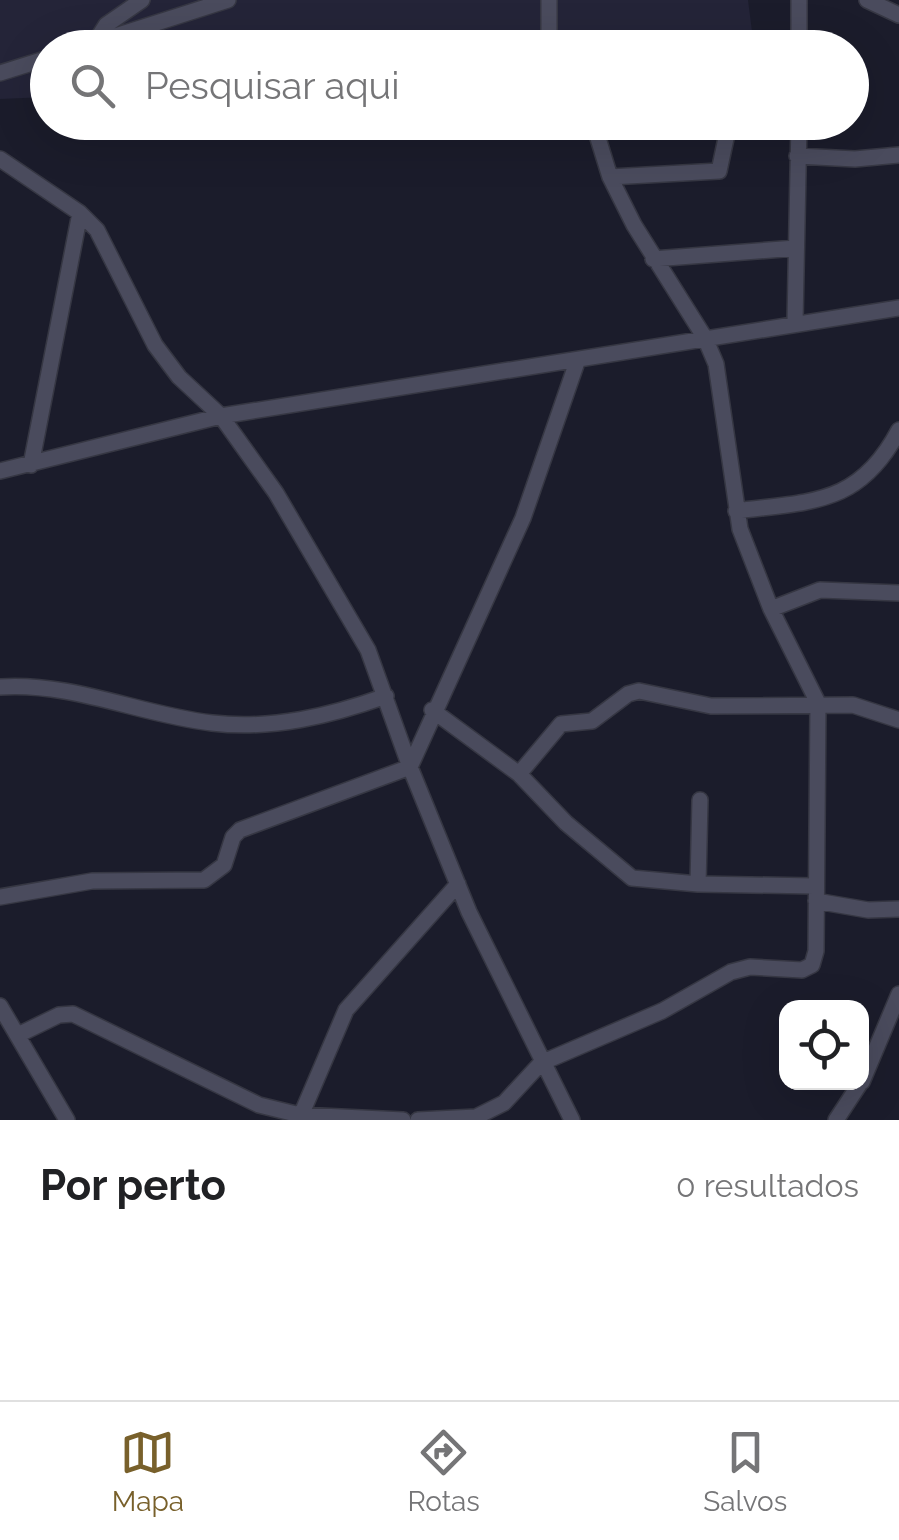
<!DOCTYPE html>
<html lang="pt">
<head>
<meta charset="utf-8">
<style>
	:root { --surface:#fff; --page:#f6f6f6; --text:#202124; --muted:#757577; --line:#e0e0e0; --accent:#78602b }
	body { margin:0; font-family:Raleway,sans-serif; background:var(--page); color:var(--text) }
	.controls { position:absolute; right:30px; bottom:30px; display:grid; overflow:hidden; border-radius:20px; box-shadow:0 10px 40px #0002 }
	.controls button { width:90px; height:90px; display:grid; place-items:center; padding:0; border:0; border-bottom:2px solid var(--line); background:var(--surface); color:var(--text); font:50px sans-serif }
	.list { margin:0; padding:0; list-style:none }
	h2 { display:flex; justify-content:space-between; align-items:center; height:130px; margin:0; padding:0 40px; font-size:42px }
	h2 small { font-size:32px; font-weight:400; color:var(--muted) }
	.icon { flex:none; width:55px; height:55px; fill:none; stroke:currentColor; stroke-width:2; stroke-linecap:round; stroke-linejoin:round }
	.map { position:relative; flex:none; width:899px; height:1120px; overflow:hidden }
	.search { position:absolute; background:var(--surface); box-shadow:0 10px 40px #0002; left:30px; right:30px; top:30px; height:110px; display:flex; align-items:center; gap:25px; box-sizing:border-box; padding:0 35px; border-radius:55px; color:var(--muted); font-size:38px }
	.sheet { height:280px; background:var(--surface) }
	nav { display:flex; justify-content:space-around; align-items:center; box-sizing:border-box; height:140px; border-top:2px solid var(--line); background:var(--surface); font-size:28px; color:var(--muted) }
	nav a { display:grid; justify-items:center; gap:5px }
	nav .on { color:var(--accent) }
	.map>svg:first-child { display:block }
</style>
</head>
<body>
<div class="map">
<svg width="899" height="1120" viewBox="0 0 899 1120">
	<rect width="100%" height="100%" fill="#1b1c2b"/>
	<path fill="#242438" d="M0,0h748l6,47 -706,1 -1,49 -47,2z"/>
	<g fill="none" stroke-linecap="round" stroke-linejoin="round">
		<defs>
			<path id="street" d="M549,0v48
				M867,0l32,15
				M94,44l12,-19 36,-25
				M78,48l150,-48
				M799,48v-48
				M0,73l48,-15
				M797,156l58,3 44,-4
				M0,159l80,54 17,17 58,115 24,32 42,39 55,77 92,157 42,117 -170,63 -7,7 -9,28 -20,15 -112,1 -92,16
				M610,177l109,-6 9,-42 6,-7
				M653,259l143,-11
				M795,322l4,-200
				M31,465l49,-252
				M0,471l221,-55 678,-108
				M736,511c75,-10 123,-5 163,-81
				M771,609l49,-19 79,3
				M0,687c73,-5 141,28 212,36 60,7 118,-7 174,-27
				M432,710l87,64 47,49 66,55 66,6
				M519,774l42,-50 31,-3 36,-27 11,-3 72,15 142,-1 46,15
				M700,800l-2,84 116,2
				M816,901l52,9 31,-1
				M0,1006l67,114
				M20,1034l39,-19 14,-1 186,91 41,10 103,5
				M862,1082l37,-88
				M299,1120l47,-110 112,-126
				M418,1120l58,-3 28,-14 37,-40 121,-52 69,-39 19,-5 52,3 10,-5 4,-14 2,-248 -47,-94 -31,-80 -24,-165 -11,-26 -71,-113 -24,-48 -17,-55
				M572,1120l-103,-208 -59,-145 113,-249 54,-156
				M836,1120l25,-38"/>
		</defs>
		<use href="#street" stroke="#363743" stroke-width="18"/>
		<use href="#street" stroke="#4a4b5d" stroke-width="15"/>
	</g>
</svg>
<div class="controls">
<button><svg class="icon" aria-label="locate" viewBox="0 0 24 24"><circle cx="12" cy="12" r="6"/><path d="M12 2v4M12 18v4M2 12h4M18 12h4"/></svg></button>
</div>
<div class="search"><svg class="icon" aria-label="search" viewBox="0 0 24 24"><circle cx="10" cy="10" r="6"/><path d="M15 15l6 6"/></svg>Pesquisar aqui</div>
</div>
<section class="sheet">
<h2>Por perto<small>0 resultados</small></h2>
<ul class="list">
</ul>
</section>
<nav>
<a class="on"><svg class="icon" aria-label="map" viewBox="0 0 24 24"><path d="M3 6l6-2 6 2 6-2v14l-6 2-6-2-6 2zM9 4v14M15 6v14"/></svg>Mapa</a>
<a><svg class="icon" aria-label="directions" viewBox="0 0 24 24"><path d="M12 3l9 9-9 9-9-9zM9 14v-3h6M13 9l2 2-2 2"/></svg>Rotas</a>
<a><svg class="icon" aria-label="saved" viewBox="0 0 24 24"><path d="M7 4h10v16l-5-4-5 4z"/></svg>Salvos</a>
</nav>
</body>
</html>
